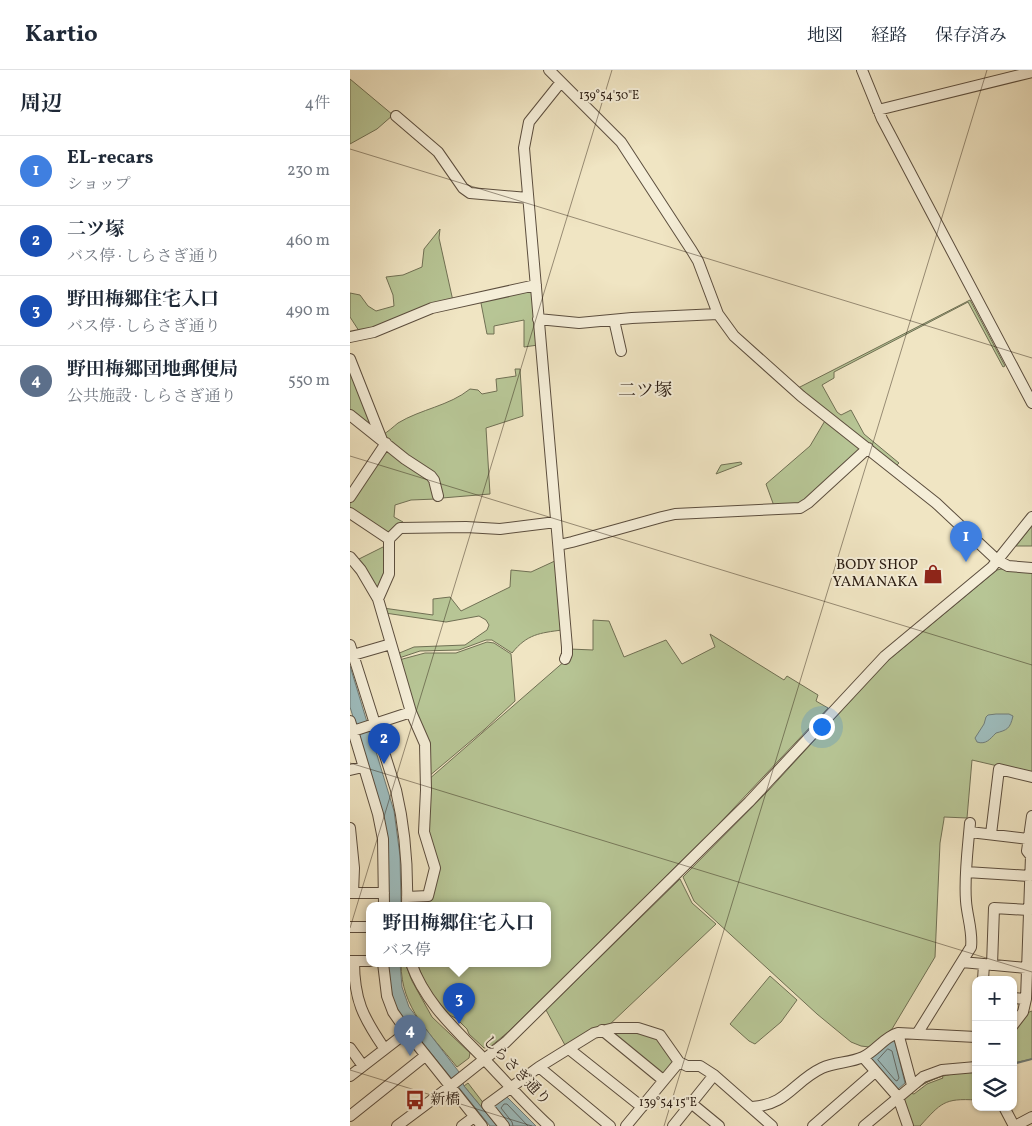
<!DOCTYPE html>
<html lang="ja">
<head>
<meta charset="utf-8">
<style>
	:root { --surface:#fff; --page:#f2f2f3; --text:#1f2937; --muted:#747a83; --line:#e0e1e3; --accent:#0f766e }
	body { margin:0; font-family:Vollkorn,"Noto Serif JP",serif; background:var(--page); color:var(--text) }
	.controls { position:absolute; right:15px; bottom:15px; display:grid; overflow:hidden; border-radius:10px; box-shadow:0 1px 4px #0004 }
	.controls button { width:45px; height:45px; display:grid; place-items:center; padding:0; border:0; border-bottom:1px solid var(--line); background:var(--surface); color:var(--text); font:25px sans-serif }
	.you { position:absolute; left:471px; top:656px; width:18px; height:18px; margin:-12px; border:4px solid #fff; border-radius:50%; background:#1a73e8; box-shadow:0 0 0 8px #1a73e833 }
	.badge { display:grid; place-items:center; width:32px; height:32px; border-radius:50%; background:var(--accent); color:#fff; font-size:16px; font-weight:700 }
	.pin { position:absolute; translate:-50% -41px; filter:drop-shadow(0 1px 2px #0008) }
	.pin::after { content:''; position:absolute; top:26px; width:18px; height:15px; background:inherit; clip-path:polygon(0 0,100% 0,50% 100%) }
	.popup { position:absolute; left:16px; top:832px; width:185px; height:65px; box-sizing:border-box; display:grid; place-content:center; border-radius:10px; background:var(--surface); filter:drop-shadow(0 1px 4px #0005); font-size:16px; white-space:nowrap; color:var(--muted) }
	.popup b { font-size:19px; color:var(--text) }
	.popup::after { content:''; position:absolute; left:50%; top:100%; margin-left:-10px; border:10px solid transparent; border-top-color:var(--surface) }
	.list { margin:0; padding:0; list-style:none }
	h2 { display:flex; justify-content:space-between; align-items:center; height:65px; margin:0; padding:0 20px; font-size:21px }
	h2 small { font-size:16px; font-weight:400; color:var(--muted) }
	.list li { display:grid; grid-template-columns:32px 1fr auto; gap:15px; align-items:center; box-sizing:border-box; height:70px; padding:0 20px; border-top:1px solid var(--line) }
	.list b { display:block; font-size:19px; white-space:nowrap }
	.list p { margin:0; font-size:16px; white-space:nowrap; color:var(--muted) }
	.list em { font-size:16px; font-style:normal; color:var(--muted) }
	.icon { flex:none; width:28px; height:28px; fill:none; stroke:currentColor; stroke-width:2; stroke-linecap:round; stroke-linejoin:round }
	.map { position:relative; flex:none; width:682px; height:1056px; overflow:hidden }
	header { display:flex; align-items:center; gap:30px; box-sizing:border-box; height:70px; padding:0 25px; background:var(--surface); border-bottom:1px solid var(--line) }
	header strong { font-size:24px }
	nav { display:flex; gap:28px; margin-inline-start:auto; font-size:18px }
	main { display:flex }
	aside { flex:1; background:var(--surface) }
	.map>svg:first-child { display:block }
</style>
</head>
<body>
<header>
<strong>Kartio</strong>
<nav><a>地図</a><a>経路</a><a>保存済み</a></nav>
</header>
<main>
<aside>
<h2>周辺<small>4件</small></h2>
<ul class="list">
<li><span class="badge" style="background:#3f7fe0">1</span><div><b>EL-recars</b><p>ショップ</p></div><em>230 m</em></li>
<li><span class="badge" style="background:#1a4fb4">2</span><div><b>二ツ塚</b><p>バス停 · しらさぎ通り</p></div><em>460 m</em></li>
<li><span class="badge" style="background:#1a4fb4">3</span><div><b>野田梅郷住宅入口</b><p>バス停 · しらさぎ通り</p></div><em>490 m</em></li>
<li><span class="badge" style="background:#5c6f8a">4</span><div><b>野田梅郷団地郵便局</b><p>公共施設 · しらさぎ通り</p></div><em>550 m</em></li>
</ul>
</aside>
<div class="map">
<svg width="682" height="1056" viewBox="0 0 682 1056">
	<rect width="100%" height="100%" fill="#f0e5c3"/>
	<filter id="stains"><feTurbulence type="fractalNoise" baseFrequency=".004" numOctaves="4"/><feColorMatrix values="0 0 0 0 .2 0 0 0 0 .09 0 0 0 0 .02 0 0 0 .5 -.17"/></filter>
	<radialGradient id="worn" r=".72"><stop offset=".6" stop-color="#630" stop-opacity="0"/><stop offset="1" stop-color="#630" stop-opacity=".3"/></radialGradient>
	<path fill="#b7c595" stroke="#707054" d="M0,9l43,36 -16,14 -27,15z
		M90,159l-1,9 14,63 -92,33 -11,-17v-24l10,2 8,11 8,5 18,-5 -1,-11 -7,-18 17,-2 19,-8 2,-18z
		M183,217l5,58 -14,2v-27l-30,6v8h-7l-7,-36z
		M620,230l35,66 -2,1 -35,-65 -134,70v6l-12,7 15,27 4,3 10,-5 13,24 35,29 -3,3 -98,-78z
		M0,292l28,71 -28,-22z
		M165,299h5l3,47 -37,12 4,66 -48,4 -20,-31 -40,-32c6,-3 11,-8 16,-12 23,-14 51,-17 72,-34l8,1 4,4 15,-3 -1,-12 20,-3z
		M476,349l36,28 -62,57 -26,2 -8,-22 44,-38z
		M39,380l41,28 6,21 -25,1 -16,5 -1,12 9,5 -15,12 -38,-24v-8l34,-51z
		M391,392l1,2 -26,10 5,-9z
		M682,456v20h-16z
		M37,475l-1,27 -6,16h-4l-19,-28z
		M207,490l5,70c-22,3 -35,4 -50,23l-20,-13h-6l-27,10 -39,1 -21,7 -2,-4 17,-7 51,-2 22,-15 2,-5 -3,-5 -7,-4 -33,6 -61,-9 -2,-5 50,7v-16l17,-2 11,14 49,-24 1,-17 20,2z
		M656,498l26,2v204l-60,-14 -5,58 -23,-1v2l-4,24 -5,114 -43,72 -23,18 -8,-1 -10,-4 -34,-28 -123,-113 -11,-24 85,-86 118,-129 111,-92z
		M243,550l16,1 15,36 42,-17 16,24 33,-17 -5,-13 74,46 3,-4 31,19 -2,6 12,7 -111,118 -209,206 -18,15 -6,1 -15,-14 -2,-5 -10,-10 -9,-5 -13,-16 -12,-20 -6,-15h131v-58h-135l-1,-5h9l16,-27 -10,-40 1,-53 138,-120 4,-11 23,1z
		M137,572l7,1 17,11 4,47 -30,28 -57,48 -15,-69 -14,-48 26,-7h31z
		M330,809l12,24 24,21 -108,102 -42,21 -20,-37z
		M51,893h4l7,18 20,36 38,36 -1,5 -12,9c-27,-34 -56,-58 -56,-104z
		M420,906l27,24 -16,22 -26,22 -6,-3 -19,-17z
		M682,941v48l-19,4c0,-19 -4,-45 19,-52z
		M280,961l28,6 15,24 -9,14 -54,-43z
		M626,1001v29c-32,-2 -35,3 -56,26h-9l-9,-26 8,-7 4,1 13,-10 16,-6 -1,-2 -17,7 -13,9c22,-17 38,-18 64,-21z
		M118,1013l33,43h-4l-33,-40z"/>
	<path fill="#9ebdbe" stroke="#707d79" d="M0,596l44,145 6,45 1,49h-13l-14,-120 -24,-78z
		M646,644h13l4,2c-3,13 -6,14 -17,17 -6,6 -10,12 -19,9l-2,-4 9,-14 2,-7 2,-2z
		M37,893h13l2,24 7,20 50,65 5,14 33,40h-7l-89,-110 -8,-16z
		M544,968l11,45 -8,7 -26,-30v-3z
		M156,1026l30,30h-26l-17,-20z"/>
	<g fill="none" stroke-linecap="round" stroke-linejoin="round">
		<path stroke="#646c68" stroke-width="1" d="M538,979l4,2 7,27 -2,3 -2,-1 -17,-20z
			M163,1056l-1,-4 -11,-14 3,-4h3l21,22"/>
		<path stroke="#707d79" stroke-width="2" d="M663,994l19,-5"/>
		<defs>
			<path id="minor" d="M199,0l72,72 71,109 6,10 20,53 16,22 67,60 135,107 61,57 11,6 24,2
				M512,0l20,49 150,284
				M211,12l-32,40 -5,26 43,499v7l-2,5
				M528,40l154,-38
				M46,46l42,36 25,36 7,5 58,5
				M188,249l41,4 53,-5 86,-4
				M264,250l7,31
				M0,267l24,-5 58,-24 104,-23
				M0,289l32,81
				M0,345l55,44 26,17 3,4 4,16
				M0,427l36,-54
				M0,443l39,26
				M209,475l13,-3 90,-25 13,-3 125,-6 8,-5 60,-55
				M0,487l11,13 17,29 33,113 -61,20
				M28,529l11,-25v-35l11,-11 66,-1 34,2 56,-7
				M0,575l46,145c9,38 12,76 11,115
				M3,585l38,-11
				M0,651l28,93 5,25 1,66
				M0,700l13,-3
				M0,758l4,40 -1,25
				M620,762l58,7
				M641,764l8,-65 33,8
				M616,802l64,4
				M0,823h34
				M57,827l21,-1 7,-28 -11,-36 2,-42 -1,-46 -14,-32
				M0,857h20
				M0,891h20
				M4,891c0,39 9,56 30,87
				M612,892l64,6
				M33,893l4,33 6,16 14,20 75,94
				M61,893c14,40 45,67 74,97 21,22 41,45 64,66
				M642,895l2,-57 35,2
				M633,910l1,-16
				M663,928l13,1
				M663,955l10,-13 3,-13 5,-143 -4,-5 5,-35
				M252,960l61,50
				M548,963l14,52
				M567,964l54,-87c2,-15 -4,-31 -5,-46 -2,-26 2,-53 4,-78
				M0,978l13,18
				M219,979l73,58
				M513,987l35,40 10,29
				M189,997l71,59
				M0,1006l57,-44
				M341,1033l28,23
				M402,1037c35,-2 42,-26 70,-39 13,-6 28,-5 41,-11 13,-6 21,-20 35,-24l78,4
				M654,1037l10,19
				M0,1046l75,-60
				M47,1056l55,-41 54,-43 243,-240 136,-146 107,-89 40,-50
				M112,1056l12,-9
				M154,1056l-17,-21 52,-38 55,-34 20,-5h24l22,7 19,27 8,4h13l14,9 58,51
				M276,1056l53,-64
				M323,1056l41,-51
				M463,1056l62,-54
				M514,1056l59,-49 19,-7 34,-3
				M665,1056l17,-9"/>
		</defs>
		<use href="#minor" stroke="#5c4e3e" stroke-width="12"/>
		<use href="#minor" stroke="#f5eed8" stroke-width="10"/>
	</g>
	<path fill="none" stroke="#2a1c12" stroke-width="1" stroke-opacity="0.45" d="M0,79l682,209M0,386l682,209M0,693l682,209M0,858l262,-858M0,1000l182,56M314,1056l323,-1056"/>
	<defs>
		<symbol id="shop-bare" viewBox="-9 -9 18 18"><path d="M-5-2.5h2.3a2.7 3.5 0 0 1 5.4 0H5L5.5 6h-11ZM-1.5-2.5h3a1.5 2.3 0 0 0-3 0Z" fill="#8f2418" stroke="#f5eed8" stroke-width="2.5" paint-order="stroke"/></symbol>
		<symbol id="bus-bare" viewBox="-9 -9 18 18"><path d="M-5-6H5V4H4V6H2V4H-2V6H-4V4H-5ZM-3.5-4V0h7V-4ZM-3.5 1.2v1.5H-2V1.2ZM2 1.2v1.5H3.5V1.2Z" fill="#8f2418" stroke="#f5eed8" stroke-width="2.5" paint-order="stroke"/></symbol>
	</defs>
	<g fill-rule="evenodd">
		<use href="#shop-bare" x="569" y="490" width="28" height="28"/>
		<use href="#bus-bare" x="51" y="1016" width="28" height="28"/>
	</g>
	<g text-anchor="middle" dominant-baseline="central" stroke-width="4" stroke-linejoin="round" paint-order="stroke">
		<g font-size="15" fill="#2a1c12" stroke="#f5eed8" text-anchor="end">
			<text x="568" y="495">BODY SHOP<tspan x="568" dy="17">YAMANAKA</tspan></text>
			<text x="80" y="1030" text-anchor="start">新橋</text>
		</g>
		<g font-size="15" fill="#2a1c12" stroke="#f5eed8">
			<text transform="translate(166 1001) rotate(46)">しらさぎ通り</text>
		</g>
		<g font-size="18" fill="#2a1c12" stroke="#f5eed8">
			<text x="295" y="321">二ツ塚</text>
		</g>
	</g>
	<g font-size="12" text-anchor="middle" fill="#2a1c12" stroke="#f5eed8" stroke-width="4" stroke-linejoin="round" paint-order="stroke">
		<text x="259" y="29">139°54'30"E</text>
		<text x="318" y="1036">139°54'15"E</text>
	</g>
	<rect width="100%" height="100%" filter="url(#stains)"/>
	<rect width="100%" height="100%" fill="url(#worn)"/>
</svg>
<div class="controls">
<button>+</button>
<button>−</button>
<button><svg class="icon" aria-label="layers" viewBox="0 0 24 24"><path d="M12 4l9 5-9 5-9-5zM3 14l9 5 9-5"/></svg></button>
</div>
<div class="you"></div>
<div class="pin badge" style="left:616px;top:492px;background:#3f7fe0">1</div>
<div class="pin badge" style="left:34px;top:694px;background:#1a4fb4">2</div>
<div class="pin badge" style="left:109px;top:954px;background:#1a4fb4">3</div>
<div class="popup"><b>野田梅郷住宅入口</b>バス停</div>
<div class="pin badge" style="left:60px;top:986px;background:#5c6f8a">4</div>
</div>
</main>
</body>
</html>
